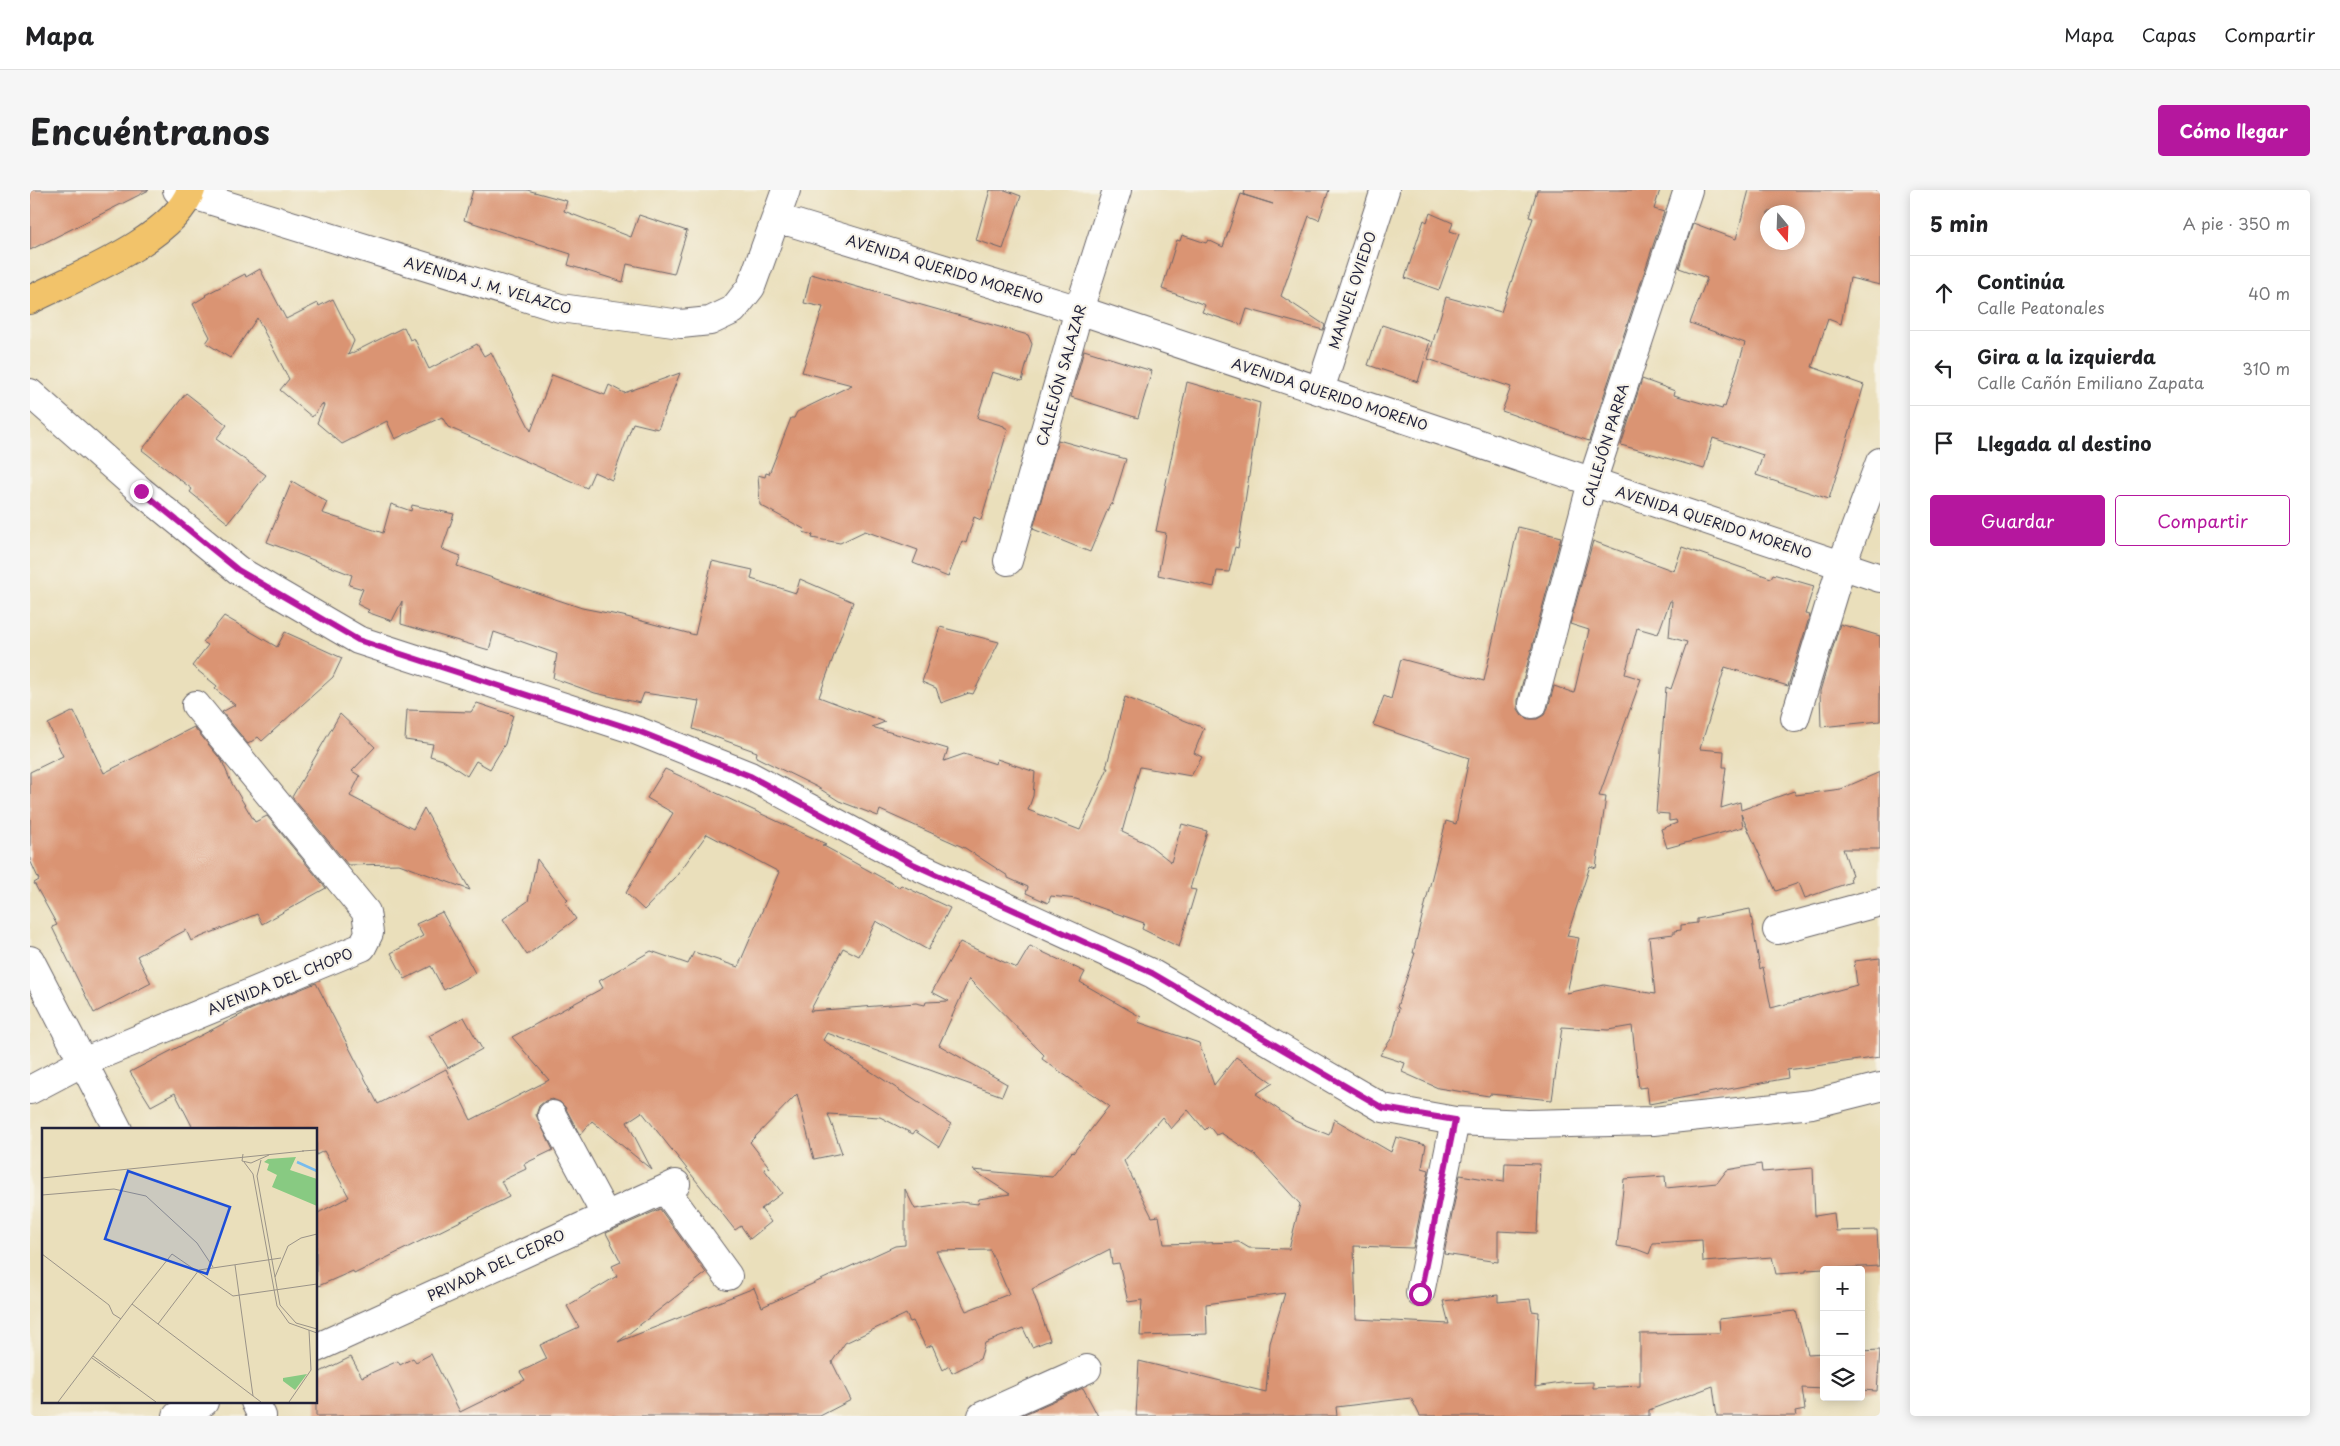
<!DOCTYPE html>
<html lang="es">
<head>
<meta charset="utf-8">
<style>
	:root { --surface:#fff; --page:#f6f6f6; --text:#202124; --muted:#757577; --line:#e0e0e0; --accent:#b5179e }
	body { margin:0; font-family:"Playpen Sans",sans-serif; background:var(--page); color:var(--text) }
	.controls { position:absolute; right:15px; bottom:15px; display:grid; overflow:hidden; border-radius:5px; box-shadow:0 2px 12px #0003 }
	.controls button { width:45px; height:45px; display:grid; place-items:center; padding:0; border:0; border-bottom:1px solid var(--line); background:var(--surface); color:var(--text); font:25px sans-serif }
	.compass { position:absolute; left:1730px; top:15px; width:45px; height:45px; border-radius:50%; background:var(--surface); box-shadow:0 2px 12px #0003; rotate:161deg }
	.stop { position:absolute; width:15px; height:15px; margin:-11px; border:4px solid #b5179e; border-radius:50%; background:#fff }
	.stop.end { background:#b5179e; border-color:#fff; box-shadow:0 1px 5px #0008 }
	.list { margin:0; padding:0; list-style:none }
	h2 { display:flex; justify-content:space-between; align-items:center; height:65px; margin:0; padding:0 20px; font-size:21px }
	h2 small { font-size:16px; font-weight:400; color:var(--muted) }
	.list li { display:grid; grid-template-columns:32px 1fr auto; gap:15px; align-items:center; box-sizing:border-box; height:75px; padding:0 20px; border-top:1px solid var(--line) }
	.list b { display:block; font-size:19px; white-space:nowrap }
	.list p { margin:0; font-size:16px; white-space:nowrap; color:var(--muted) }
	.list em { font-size:16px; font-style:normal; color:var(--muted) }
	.actions { display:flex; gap:10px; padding:15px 20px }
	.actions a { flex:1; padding:11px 0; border:1px solid var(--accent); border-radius:5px; text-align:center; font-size:18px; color:var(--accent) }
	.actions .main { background:var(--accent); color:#fff }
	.icon { flex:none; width:28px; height:28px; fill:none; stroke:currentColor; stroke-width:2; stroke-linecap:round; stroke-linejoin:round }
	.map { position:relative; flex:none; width:1850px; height:1226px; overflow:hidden; border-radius:5px }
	header { display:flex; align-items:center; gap:30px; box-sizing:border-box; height:70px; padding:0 25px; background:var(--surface); border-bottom:1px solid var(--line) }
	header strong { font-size:24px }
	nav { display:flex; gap:28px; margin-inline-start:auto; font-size:18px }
	.intro { display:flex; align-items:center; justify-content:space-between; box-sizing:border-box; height:120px; padding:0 30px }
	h1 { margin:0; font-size:35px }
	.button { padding:12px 22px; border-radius:5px; background:var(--accent); color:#fff; font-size:18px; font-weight:700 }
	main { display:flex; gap:30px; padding:0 30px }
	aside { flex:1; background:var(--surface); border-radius:5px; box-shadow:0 2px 12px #0003 }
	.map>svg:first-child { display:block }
</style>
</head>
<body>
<header>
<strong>Mapa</strong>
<nav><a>Mapa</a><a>Capas</a><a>Compartir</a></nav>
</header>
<div class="intro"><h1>Encuéntranos</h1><a class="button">Cómo llegar</a></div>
<main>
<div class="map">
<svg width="1850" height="1226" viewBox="0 0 1850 1226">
	<rect width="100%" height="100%" fill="#f7f3e8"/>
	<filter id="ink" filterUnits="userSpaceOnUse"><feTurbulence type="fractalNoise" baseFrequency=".02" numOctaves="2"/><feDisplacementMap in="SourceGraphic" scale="10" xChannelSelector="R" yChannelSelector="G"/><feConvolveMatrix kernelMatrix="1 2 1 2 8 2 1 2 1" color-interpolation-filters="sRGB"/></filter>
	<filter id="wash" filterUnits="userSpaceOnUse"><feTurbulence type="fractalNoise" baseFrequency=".0096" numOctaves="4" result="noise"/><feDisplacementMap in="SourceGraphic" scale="20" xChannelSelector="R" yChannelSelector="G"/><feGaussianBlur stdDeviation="1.12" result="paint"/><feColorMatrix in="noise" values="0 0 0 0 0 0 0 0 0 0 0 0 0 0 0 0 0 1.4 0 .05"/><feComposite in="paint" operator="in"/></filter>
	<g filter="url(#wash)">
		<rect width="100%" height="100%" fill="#eadfbb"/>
		<g id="blocks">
			<path fill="#da9473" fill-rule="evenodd" d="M0,0h119l-119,60z
				M443,0h54l40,11 -3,10 67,26 8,-22 48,16 -13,43 -47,-10 -4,18 -55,-17 3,-11 -107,-34z
				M960,0h15l16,6 -18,53 -27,-9z
				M1215,0h84l-10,30 -10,-4 -28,80 44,29 -2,5 -76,-21 -5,16 -40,-13 3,-7 -43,-16 15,-49 3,1 2,-6 24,8 2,-3 15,7 18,-53 32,10 -29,-9z
				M1507,0h123l-6,19 10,3 -75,229 -87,-30 9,-24 -83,-28 18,-62 55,15 32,-94 -4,-1z
				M1719,0h131v95l-30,-7 -9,46 -13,-5 -16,48 52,18 -35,114 -73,-24 7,-20 -50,-17 -9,31 -83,-24 21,-66 33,12 -1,4 48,14 1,-3 2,1 20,-64 -55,-20 17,-45 -28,-10 14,-45 43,16zM1738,22h30v30h-30z
				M1400,23l23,10 -3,8 9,3 -20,56 -34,-12 19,-58 3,2z
				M230,79l26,50 32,-16 1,3 14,-7 21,42 -6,14 56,-28 6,13 4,-2 15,31 48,-25 7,12 7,-4 40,79 21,-56 53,20 4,-10 15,8 56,-20 -22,56 -25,-6 -21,57 -18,-8 -7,16 -139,-61 -6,-10 -47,22 -8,-18 -45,23 -25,-21 7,-18 -2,-1 -10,13 -32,-27 9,-11 -32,-61 -27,40 -24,-15 4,-6 -17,-33 13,-8 -1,-1 40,-21 1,3z
				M781,84l217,61 4,9 -10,37 -30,-9 -15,46 27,8v1l4,2 -27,91 -7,-3 -8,26 -4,-2 -14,36 -35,-14 5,-13 -53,-19 -25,12 -28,-5 1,-3 -10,-3 1,-3 -44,-24 -2,-30 7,2 1,-4 3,1 22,-56h3l3,-6 55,-27 -50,-13 21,-65 -19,-4z
				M1352,135l48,16 -12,41 -50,-17z
				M1054,160l68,21 -14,47 -67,-21z
				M1157,192l73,21 -22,145 -3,-1 -6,25 -12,-1 -3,16 -56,-12 8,-42 -10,-2z
				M156,203l41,32 -11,14 50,36 -38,48 -38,-31 2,-3 -50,-39z
				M1028,250l68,19 -14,46 -2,-1 -20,48 -57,-23z
				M262,291l35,21 -5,11 61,20 8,-29 20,7 1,-6 42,9 -12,35 19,7 -4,10 125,42 41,8 72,19 17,-74 41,9 -2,9 45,14 4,-14 53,23 -34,95 66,25 -13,5 76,22 -4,12 20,-7 32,10 1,-5 38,13 -2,24 -5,14 52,20 28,-62h-2l19,-71 79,31 -10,25 8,4 -11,19 -51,-9 -18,65 26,12 23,18 11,-38 25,7 -17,58 6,1 -17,57 -37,-18 2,-6 -68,-24 -25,-3 -3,7 -22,-10 2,-6 -20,-9v-2l-43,-28 -85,-38 -2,6 -39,-15 -22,-14 -61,-30 1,-5 -64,-23 6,-28 -55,-8 -4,10 -45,-10 -42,-15 4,-24 -63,-22 -5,18 -88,-26 1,-23 -10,20 -25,-9 2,-2 -12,-6 6,-15 -14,-4 3,-10 -85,-33z
				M1488,337l43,10 -43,163v9l4,6 7,4h8l7,-4 4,-7 6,-22 20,7 15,-63 -19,-6 23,-83 81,30 8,-24 89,31 2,-4 41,12 -9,28 5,1 -22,71 -63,-19 -25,82 24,2 -1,16h3l-5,41 19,-6 1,8 53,-19 2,4 45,-6 39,-17v77h-37l9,26 -2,1 1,6 -46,16 -6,-15 -23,8 -35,-77 2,13 -76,21 -6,-19 16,-6 -1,-3 -7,1v-7l-13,-1 10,-126 5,2 16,-47 -18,-5 3,-36h-2l-12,33 -21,-6 -12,46 16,5 -42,117 7,1 -10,71 -6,-2 -23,70 12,2 -12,55 37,-8 51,9 -6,-57 25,-3v-3l7,-1v-5l16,-2v-4l53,-10 10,60 3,-2 8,41 86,-23 -3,-24 26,-3v99l-93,13 1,8 -139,26 -2,-17 -8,1 -7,-62 -24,4 -46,-3 -10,73 -62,-6 -1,2 -51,-8 -36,-16 3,-9 -25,-8 13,-19 6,-28 -2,-1 18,-54h-2l33,-132 10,3 13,-66 -96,-33 11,-29 7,3 10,-40 83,22z
				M194,426l53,31 8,-15 57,26 -9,19 -71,64 -4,-4 -10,7 -26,-32 13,-7 -20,-16 2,-3 -25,-20 16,-21 -5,-3z
				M1810,434l40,12v85l-59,6 -1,-36z
				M910,437l59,15 -26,52 -4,-1 -28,10 -5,-15 -14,-6z
				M447,513l36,12 -8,29 -15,25 -14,-8 -9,15 -24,-16 -13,-4 3,-12 -28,-4 2,-30 64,2z
				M44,521l30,62 90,-46 28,34 9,21 24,40 12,-6 59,72 -64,36 -5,-10 -66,27 -5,-11 -49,26 14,27 -57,30 -42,-86 5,-2 -23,-42 5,-3 -9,-20v-88l33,-16 -15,-32z
				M310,524l35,33 -23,24 8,5 -10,20 63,33 11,-21 46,82 -71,-26 -51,1 -56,-68z
				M635,579l161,75 -4,1 77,42 2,-2 49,23 -22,42 -52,-29 -17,35 -16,-8 -33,63 106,-8 9,2 1,-3 23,-1 -17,-9 28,-50 57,26 13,-22 55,26 -5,10 61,35 -3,5 61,21 15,42 22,-28 37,26 -17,11 39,27 34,14 5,-16 57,33 5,-15 30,8 -4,23 7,2 -16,78 -59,-2 2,73 93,5 -6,-23 55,-6v7l32,-3 2,12 7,1 -4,75 26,-4 32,-1v6l47,-2v-52l80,-1 -1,-14 77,-8 12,43 16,-1v36l-22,-1 3,22 -10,2 1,4h-79l-4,-30 -64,24v6h-229l-9,-18 -75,9 1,9h-201l3,-55 127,31 4,-49 15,-50 -79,11 1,30 -67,2 2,-36 -14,2 -9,-39 -7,1 -2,-15 -78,40 18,51 -18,7 -9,-19 -38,15 -5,16 -28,14 -3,-7 -6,4 -11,-25 -6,3 -13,-27 -3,1 -4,-8 -61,29 -13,19 19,38 -31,16h-504v-42l35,-17 11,20 36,-16 2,4 13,-7 3,4 15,-8 29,58 65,-32 -5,-8 27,-13 -7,-14 39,-18 -12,-21 50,-30 -5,-10 9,-4 -15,-29 54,-24 46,64 -88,69 136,-54 8,19 133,-61 10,-1v-56l10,20 46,-7 17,2 1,-5 31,-5 -37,-24 79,7 20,-25 1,1 36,-47 -67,-47 2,-4 -75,-76 -30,66 68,39 -5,12 -175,-63 -4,7 128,84 -12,23 -24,-16 -2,3 -33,-17 -52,-3 14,39 -28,6 -17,-65 -47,48 20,26 -6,1 18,24 -21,16 10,13 -21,17 -9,-13 -6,4 -93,-118 -15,10 25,48 -60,-49 -12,14 -15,-28 -5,-5 -8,-3 -7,2 -6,5 -3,9 17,35 -29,14 2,5 -25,12 8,16 -155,77 -1,-3 -37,16v-73l33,-17 -25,-46 -8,4v-25h-122l-19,-37 -24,13 -21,-34 122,-63 64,-26 62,121 68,-35 25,51 78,-40 -37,-43 91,-49 -4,-7 52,-30 37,13 6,-12 44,15 41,-95 -72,-38 -32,44 -31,32 -18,-17 47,-80 -26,-15zM1158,920l17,20 4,-4 7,9 5,-2 33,21 46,50 -11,45 -40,-1 -10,-6 -75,2 -5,-28 -7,1 -28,-56 38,-44 9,12zM960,1060l19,44 -43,17 -30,-60z
				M507,669l31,41 -3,3 11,16 -49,36 -24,-36 25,-18z
				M412,722l33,61 -31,17 -13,-24 -26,13 -14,-26 32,-17 -7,-12z
				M434,827l18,32 -34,19 -19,-32z
				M1475,973l35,1 -3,69 -39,-2v31l-54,-8 16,-79 44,7z
				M1731,974l1,8 51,-4 2,48 19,-3 2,18 41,-1 2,36 -73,4v2l-30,2 -4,-17 -69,5 -1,-22 -49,3 -4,11 -13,-5 -19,-3 7,-67 41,-3 1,12 51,-5 10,-13z
				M1850,1160l-3,41 -16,-1v-39z
				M1053,1198l15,28h-78z"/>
		</g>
	</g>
	<g filter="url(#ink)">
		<use href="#blocks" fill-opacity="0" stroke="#686468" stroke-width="1"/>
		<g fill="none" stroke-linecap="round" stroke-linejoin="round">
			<defs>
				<path id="minor" d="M147,0l383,118 121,16 29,-3 23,-11 18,-23 35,-97
					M747,28l302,92 801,268
					M1290,200l65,-200
					M0,203l111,98 97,79 120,70 280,91 112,45 163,88 238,109 232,135 72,13 73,3 125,-3 159,-17 68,-17
					M978,371l71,-251 38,-120
					M1503,514l59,-222 96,-292
					M1765,528l47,-154 38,-102
					M1747,740l103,-28
					M0,770l88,170
					M0,900l53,-28 279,-115 7,-14 -3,-21 -170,-207
					M522,925l53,99
					M635,999l63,87
					M1390,1103l35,-172
					M286,1158l360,-164
					M225,1212l7,14
					M147,1226l27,-14
					M952,1226l105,-47"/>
				<path id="major" d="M0,110c45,-23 144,-61 161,-110"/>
			</defs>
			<use href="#minor" stroke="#686468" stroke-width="30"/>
			<use href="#major" stroke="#686468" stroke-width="30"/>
			<use href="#minor" stroke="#fff" stroke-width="28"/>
			<use href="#major" stroke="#f2c36a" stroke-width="28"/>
		</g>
	</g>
	<g fill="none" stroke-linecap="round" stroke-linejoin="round" filter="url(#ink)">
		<path stroke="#b5179e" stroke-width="6" d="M111,301l97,79 120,70 280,91 112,45 163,88 239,109 231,135 72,12 -35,174"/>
	</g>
	<g text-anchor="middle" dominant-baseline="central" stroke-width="4.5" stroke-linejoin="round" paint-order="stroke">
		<g font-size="14" fill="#22223b" stroke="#f7f3e8">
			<text transform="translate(915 79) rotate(17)">AVENIDA QUERIDO MORENO</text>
			<text transform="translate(458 95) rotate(16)">AVENIDA J. M. VELAZCO</text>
			<text transform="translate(1322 100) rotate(-72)">MANUEL OVIEDO</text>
			<text transform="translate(1031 185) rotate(-74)">CALLEJÓN SALAZAR</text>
			<text transform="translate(1300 204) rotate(18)">AVENIDA QUERIDO MORENO</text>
			<text transform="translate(1575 255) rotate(-73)">CALLEJÓN PARRA</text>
			<text transform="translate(1684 332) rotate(18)">AVENIDA QUERIDO MORENO</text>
			<text transform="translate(250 791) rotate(-22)">AVENIDA DEL CHOPO</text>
			<text transform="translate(466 1075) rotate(-25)">PRIVADA DEL CEDRO</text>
		</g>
	</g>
	<g transform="translate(12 938)">
		<rect width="275" height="275" fill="#eadfbb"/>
		<path d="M254,29l-6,13 27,9v27l-45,-19 5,-12 -10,-5 2,-6 -5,-2 4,-3zM265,246l-12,16 -12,-9v-3z" fill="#88ca82"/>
		<path fill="none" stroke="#77bbed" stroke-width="2.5" d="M255,34l20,9"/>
		<path fill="none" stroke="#9a9388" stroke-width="1" d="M260,23l15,-1M201,26l-1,7 9,2 18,-8M219,32l-4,16 23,129 16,18 21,6M202,34l9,12 24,132 12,17 28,10M0,50l262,-27M0,67l72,-6 32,7 51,47 16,24M0,126l67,51 4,9 8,5M193,137l18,131M233,149l13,-31 13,-8 16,-4M90,176l40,-50 61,42 84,-12M116,196l103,78M51,228l63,46M50,230l28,20M16,274l74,-98 26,20 41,-54 82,-12M247,274l22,-32 -2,-40"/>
		<path fill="#1d4ed8" fill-opacity="0.15" stroke="#1d4ed8" stroke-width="2.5" d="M86,43l102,36 -23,67 -102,-35z"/>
		<rect width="275" height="275" fill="none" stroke="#22223b" stroke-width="2.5"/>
	</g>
</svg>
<div class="controls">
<button>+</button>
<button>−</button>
<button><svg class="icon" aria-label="layers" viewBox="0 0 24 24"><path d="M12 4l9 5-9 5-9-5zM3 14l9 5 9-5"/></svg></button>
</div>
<svg class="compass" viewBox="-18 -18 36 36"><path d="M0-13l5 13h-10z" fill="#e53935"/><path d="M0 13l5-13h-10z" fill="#757577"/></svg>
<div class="stop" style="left:1390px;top:1104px"></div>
<div class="stop end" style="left:111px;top:301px"></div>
</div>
<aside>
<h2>5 min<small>A pie · 350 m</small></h2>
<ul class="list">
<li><svg class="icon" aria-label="ahead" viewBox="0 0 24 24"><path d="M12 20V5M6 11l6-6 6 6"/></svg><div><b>Continúa</b><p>Calle Peatonales</p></div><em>40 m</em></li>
<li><svg class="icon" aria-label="left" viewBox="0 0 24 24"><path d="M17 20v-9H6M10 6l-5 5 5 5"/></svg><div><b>Gira a la izquierda</b><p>Calle Cañón Emiliano Zapata</p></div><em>310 m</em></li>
<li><svg class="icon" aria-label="arrive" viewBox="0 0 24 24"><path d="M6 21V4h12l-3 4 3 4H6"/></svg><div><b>Llegada al destino</b></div></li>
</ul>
<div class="actions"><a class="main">Guardar</a><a>Compartir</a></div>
</aside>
</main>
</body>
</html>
